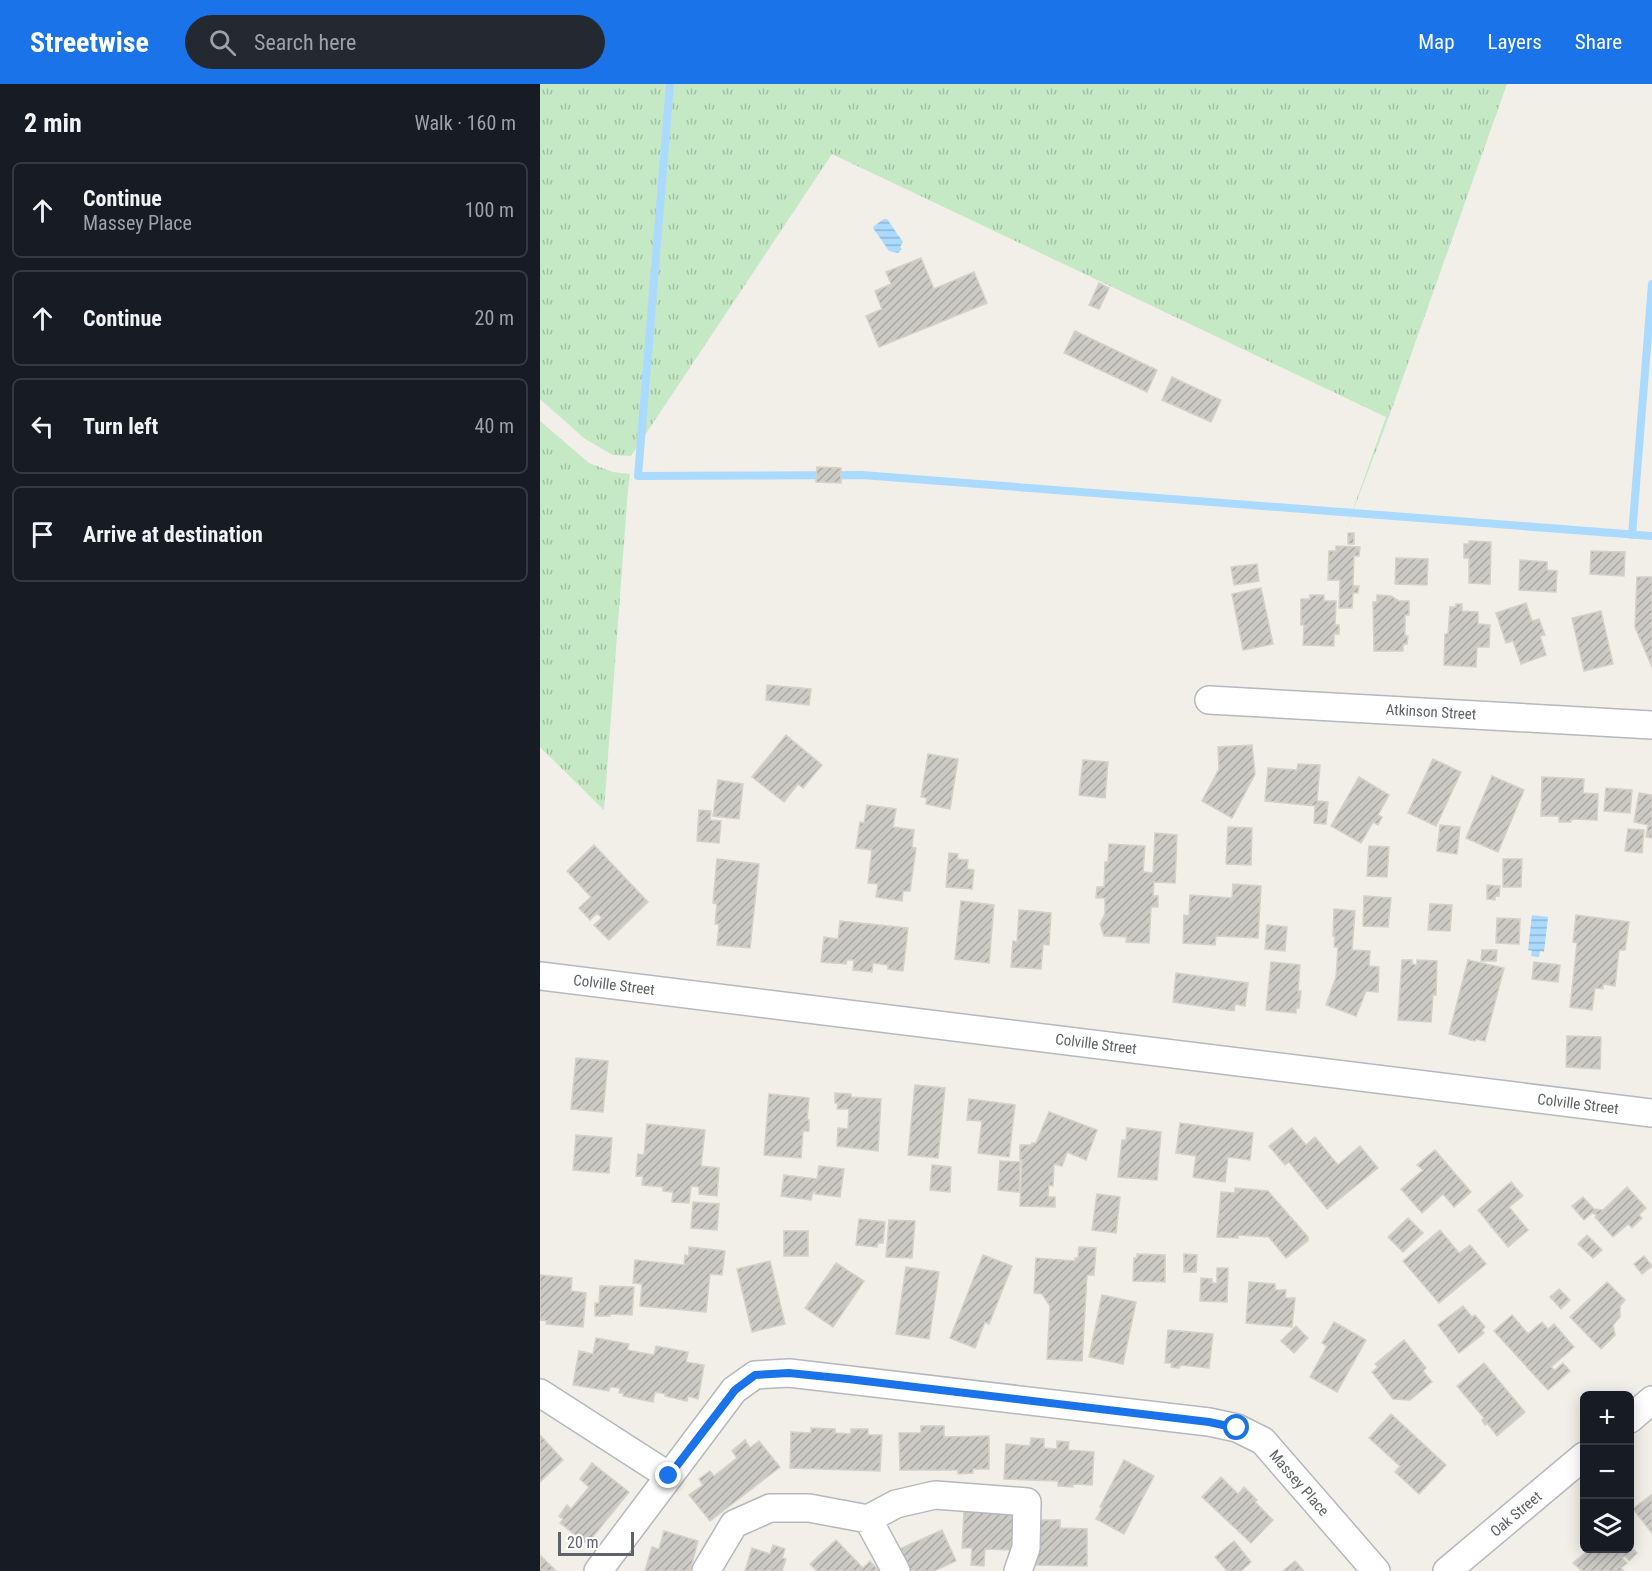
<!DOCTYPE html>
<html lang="en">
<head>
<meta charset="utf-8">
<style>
	:root { --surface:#171b24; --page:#242831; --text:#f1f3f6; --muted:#9ea1a6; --line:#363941; --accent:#1a73e8 }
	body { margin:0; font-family:"Roboto Condensed",sans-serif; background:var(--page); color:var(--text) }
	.controls { position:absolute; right:18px; bottom:18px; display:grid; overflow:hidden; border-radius:9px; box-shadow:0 3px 15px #0003 }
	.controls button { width:54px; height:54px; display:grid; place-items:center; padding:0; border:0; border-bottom:2px solid var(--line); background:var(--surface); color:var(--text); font:30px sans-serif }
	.scale { position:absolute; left:18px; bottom:15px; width:76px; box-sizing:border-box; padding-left:6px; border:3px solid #5f6368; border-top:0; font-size:16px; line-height:21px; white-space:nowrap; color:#5f6368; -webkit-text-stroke:4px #fff; paint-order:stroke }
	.stop { position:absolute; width:18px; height:18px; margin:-14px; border:4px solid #1a73e8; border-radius:50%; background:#fff }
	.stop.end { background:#1a73e8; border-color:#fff; box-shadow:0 2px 6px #0008 }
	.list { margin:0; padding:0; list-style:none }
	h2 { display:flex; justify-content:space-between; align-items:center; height:78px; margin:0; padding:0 24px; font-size:26px }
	h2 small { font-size:20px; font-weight:400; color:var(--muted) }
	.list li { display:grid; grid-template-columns:39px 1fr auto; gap:18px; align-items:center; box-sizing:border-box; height:96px; margin:0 12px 12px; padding:0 12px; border:2px solid var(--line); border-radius:9px }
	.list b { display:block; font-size:22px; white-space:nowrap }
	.list p { margin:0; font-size:20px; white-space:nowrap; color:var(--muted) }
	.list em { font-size:20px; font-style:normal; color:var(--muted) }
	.icon { flex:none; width:33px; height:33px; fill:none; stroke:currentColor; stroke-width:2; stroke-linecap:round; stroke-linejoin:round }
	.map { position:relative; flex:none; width:1112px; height:1487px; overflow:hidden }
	header { display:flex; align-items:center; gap:36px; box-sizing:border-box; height:84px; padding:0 30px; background:var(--accent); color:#fff }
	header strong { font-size:28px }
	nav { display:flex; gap:33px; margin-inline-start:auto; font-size:21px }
	.search { width:420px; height:54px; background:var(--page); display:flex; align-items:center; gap:15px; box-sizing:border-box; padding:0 21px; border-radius:33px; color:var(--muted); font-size:22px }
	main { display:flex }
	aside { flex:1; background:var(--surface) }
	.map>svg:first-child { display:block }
</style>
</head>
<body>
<header>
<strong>Streetwise</strong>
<div class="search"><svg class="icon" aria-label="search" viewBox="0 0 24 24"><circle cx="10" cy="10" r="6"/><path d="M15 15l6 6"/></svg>Search here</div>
<nav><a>Map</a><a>Layers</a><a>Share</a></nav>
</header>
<main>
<aside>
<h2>2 min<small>Walk · 160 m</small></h2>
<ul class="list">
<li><svg class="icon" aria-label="ahead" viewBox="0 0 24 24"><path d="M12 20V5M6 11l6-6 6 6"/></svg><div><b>Continue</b><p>Massey Place</p></div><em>100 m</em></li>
<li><svg class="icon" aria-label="ahead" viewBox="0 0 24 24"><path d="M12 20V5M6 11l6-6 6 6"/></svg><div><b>Continue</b></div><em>20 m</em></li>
<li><svg class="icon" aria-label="left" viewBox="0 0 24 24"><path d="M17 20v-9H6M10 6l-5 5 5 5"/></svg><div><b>Turn left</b></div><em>40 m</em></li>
<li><svg class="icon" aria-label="arrive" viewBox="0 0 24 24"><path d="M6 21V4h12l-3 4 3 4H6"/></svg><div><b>Arrive at destination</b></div></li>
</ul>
</aside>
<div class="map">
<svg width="1112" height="1487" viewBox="0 0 1112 1487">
	<defs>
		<pattern id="grass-tufts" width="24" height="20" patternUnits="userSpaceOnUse" patternTransform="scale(1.5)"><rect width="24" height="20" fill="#c5e8c5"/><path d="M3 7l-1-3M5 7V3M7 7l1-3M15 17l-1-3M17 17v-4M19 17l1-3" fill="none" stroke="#a3c0a4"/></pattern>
		<pattern id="water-rules" width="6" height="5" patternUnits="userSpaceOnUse" patternTransform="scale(1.5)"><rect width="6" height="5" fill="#aadaff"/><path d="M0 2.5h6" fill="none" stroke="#8eb4d2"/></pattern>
		<pattern id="building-hatch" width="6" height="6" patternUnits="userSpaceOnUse" patternTransform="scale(1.5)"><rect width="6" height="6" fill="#cccac5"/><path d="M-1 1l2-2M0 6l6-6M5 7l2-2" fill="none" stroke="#a9a8a4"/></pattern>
	</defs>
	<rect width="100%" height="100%" fill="#f1efe8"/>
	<path fill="url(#grass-tufts)" d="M0,0h967l-117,330 -45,118 41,-115 -554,-263 -201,302 -18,-1 -28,-16 -45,-40z
		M0,337l49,42 24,9 17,2 -2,15 -24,321 -64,-63z"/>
	<path fill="url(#water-rules)" d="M344,135h3l16,23 -3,5 2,2 -4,4 -9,-2 -16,-23 1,-2z
		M992,831l16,2 -4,35 -4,-1 -1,6 -8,-1 1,-5 -4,-1z"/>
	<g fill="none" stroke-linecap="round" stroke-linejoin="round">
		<path stroke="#aadaff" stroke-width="8" d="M130,0l-32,392 224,-1 790,61
			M1092,451l20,-251"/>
	</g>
	<path fill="url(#building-hatch)" stroke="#d6d1c6" stroke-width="1.5" d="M381,174l13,31 40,-17 13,31 -108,44 -13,-31 16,-7 -7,-18 16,-7 -5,-12z
		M559,199l10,5 -10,21 -10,-4z
		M535,247l82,39 -10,22 -83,-39z
		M632,293l49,23 -10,22 -49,-22z
		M277,383l24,1v15l-25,-1z
		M808,449h6v11h-6z
		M929,457l22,1 -1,42 -21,-1v-25h-5v-14h5z
		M796,462l24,1 -1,9h-5l-1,30h6l-1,7h-5l-1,15h-13l1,-28h-12l1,-29h7z
		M1051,467l34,1 -1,24 -34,-2z
		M856,474l32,1 -1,26 -32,-1z
		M980,476l27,2v8l10,1 -1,21 -37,-2z
		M717,480l2,17 -25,4 -3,-18z
		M1097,493h15v90l-17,-40z
		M721,504l12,56 -30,6 -11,-56z
		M770,511h14v6h12l-1,24h4v9h-5v12l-31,-1 1,-20h-3v-26h9z
		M837,511l14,1 8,5h10v14h-4v21h3l-1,8h-4v7h-29l-1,-49h4z
		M986,519l6,18 7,-2 6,16 -5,1 6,19 -25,9 -8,-23 -7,2 -10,-30z
		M916,520h6v7l16,1v12l12,1 -1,22h-12l-1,20 -32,-2 1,-31h3l2,-27h6z
		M1061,527l12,53 -29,7 -12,-53z
		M227,601l44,4 -2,16 -43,-5z
		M246,651l36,30 -19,23 -5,-4 -14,18 -32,-25z
		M712,661l3,29 -23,44 -30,-17 17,-32 -1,-22z
		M388,670l30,5 -8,50 -24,-5 1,-6 -6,-1z
		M893,675l28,13 -25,54 -28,-13z
		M543,676l25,2 -3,36 -26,-3z
		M758,680l22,1 -3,36 11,1 -2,22 -12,-1 1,-17 -50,-5 3,-33 29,2z
		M952,692l32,14 -26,62 -32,-14z
		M819,693l30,18 -11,20 4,2 -4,8 -5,-3 -12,21 -30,-17z
		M1002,693l42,2 -1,14 15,1 -1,26 -26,-1v3h-12v-6h-18z
		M178,696l25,4 -4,35 -26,-3z
		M1066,704l26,2 -2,23 -26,-2z
		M1099,709l13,2v43l-6,-1 2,-12 -14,-3z
		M327,721l29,4 -3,18 21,3 -2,17 4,1 -6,43h-7l-1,10 -26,-4 2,-13 -10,-1 4,-33 -16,-2 4,-26 4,1z
		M159,726l12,1 -1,9 11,1 -2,22 -22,-2z
		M900,741l20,2 -3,27 -20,-3z
		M688,743l24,1 -1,37 -25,-1z
		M1088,745l16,1 -2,23 -17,-2z
		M615,749l22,2 -2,48 -21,-1 -1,14h5v11h-7l-2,36 -23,-1 1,-5 -23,-1 -4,-12 5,-10v-16h-9l1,-11h7l1,-25h3l1,-18 36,2 -2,26 10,1z
		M54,761l54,57 -39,38 -15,-15 8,-7 -5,-5 -7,7 -11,-12 12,-11 -24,-26z
		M829,762l20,1 -2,30 -20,-1z
		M409,769l9,1 -1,5 11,1 -1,9 7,1 -2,19 -26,-2z
		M177,775l42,5 -9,84 -33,-3 2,-21h-4l2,-20 -4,-1z
		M963,775h19l-1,28h-18z
		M693,800l28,2 -3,52 -42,-2 -1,9 -32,-2 1,-28 5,1 1,-21 42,3z
		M947,801l13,1 -1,10h-4v4l-8,-1z
		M824,812l27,2 -3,29 -25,-1z
		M421,817l33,4 -5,58 -34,-4z
		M890,820l22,1 -2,26 -22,-1z
		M794,825l21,2 -3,39 18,1 -1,15 10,1 -1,25 -12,-1 -10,25 -30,-11 10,-28 2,-30h-4l1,-11h-2z
		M479,826l32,3 -2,32 -6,-1 -2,25 -30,-2 2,-26 4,1z
		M1036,831l53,7 -4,28h-6l-4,36 -12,-2v5l-8,-1 -3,22 -22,-3 7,-64 -4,-1z
		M957,834l23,1 -1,25 -23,-1z
		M300,837l68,7 -5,43 -15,-2v-4l-15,-2 -1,9 -19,-2 1,-10h-7l-1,4 -25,-2 3,-25 14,2z
		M727,841l20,2 -2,24 -20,-2z
		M942,866h15l-1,11h-15z
		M862,876h10v4l5,1v-5l20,1 -1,34h-3l-2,27 -33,-2z
		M928,876l36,8 -19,73 -9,-2 -1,2 -26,-7z
		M731,878l29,3 -2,26h3l-2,17h-3v5l-30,-3z
		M994,878l26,3 -2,17 -26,-3z
		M636,889l72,10 -3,23 -10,-2 -1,7 -61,-9z
		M1027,952l34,1 -1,32 -34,-2z
		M36,974l32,3 -5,51 -32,-3z
		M375,1001l30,3 -7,70 -30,-3z
		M295,1009l16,1v3l30,2 -3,52 -41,-5 1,-18 10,1 1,-20h-12l1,-6h-3z
		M229,1010l40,4 -2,22h2v11h-6l-2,27 -37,-3z
		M429,1015l46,6 -6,52 -31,-4 4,-32 -15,-1z
		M509,1028l48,18 -11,30 -19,-8 -5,14 -8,-2 -1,22 -4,-1 -1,12h7v10l-35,-1 2,-46h-2v-15h12v-2h4z
		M640,1039l73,10 -3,27 -22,-3 -3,25 -32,-5 3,-21 -20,-3z
		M107,1040l58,6 -4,36 18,2 -2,28 -18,-2v-7l-8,-1 -2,17 -17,-1 1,-10 -10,-1v-4l-21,-2 1,-9h-7l2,-22 6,1z
		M587,1044l34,4 -4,48 -39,-3 4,-37h4z
		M752,1044l14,17 9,-8 23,28 22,-19 18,22 -51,41 -38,-47 -4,3 -16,-19z
		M36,1051l36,3 -3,35 -36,-3z
		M895,1066l36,42 -17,15 -11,-13 -21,19 -21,-24 22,-19 -6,-5z
		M460,1077l20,1 -1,30 -21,-2z
		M392,1081l19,2 -1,25 -20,-2z
		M279,1082l25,3 -4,28 -25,-3 1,-2h-3l-2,8 -30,-4 3,-21 33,4z
		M971,1098l12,14 -14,11 19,23 -20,17 -30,-37z
		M1087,1103l19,21 -7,7 3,3 -10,10 -4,-4 -15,13 -18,-20 2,-2 -5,-2 -8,7 -12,-14 11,-9 11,12 9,1z
		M695,1104l33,3 40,46v4l-22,17 -17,-21 -31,-2v3l-21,-1 4,-45 14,1z
		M557,1110l23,3 -4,36 -24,-3z
		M153,1118l26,2 -2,26 -26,-2z
		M868,1134l15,15 -20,19 -15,-15z
		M319,1135l26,3 -2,21h-5l-1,4 -21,-2z
		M349,1136l26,1 -3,37 -26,-1z
		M900,1146l19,23 11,-8 16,19 -47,39 -36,-42z
		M244,1147h24v25h-24z
		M1047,1151l15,15 -9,8 -15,-14z
		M149,1163l36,4 -3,24 -12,-1 -4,38 -66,-6 2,-22 -9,-1 2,-23 49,5 1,-10 4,1z
		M539,1163l17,1 -2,27h-7l-5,86 -35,-2 3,-53 -8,-12 -8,-1 2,-35 39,3v-3h3z
		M597,1170l28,1v27l-32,-1 1,-23h3z
		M644,1170l13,1 -1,17h-12z
		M443,1171l29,11 -23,58 -4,-2 -10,26 -25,-10z
		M1104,1172l8,10 -10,8 -8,-10z
		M230,1177l15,63 -33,8 -15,-63z
		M296,1179l28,18 -31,46 -28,-19z
		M366,1183l33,5 -10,67 -33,-5z
		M677,1184h11l-1,34 -27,-1 1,-23 11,1v4h5z
		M0,1191l32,3 -1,13 15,2 -3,34 -37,-3 1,-3 -7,-1z
		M709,1198l26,2v6h11l-1,8h10l-3,29 -46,-4z
		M1067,1198l18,18 -5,6v11l-7,8 2,10 -14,14 -31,-32z
		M60,1202l34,1 -2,28 -22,-1v2h-15v-13h4z
		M1019,1205l11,11 -9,9 -11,-12z
		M562,1211l34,7 -13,62 -34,-7z
		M923,1222l9,11 3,-2 10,12 -3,3 2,3 -25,20 -21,-28z
		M972,1231l16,19 14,-12 6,7 6,-5 20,23 -23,20 4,3 8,-7 7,8 -22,19 -54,-59z
		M794,1238l32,18 -29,52 -27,-15 17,-31 -5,-3z
		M756,1242l12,12 -14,15 -13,-12z
		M628,1246l45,4 -4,34 -29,-3 -1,3 -8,-1 1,-4h-7z
		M56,1254l33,6 -2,6 27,5 2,-9 32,6 -2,10 18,3 -6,34 -10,-3 -1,5 -22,-5 1,-2 -11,-2 -2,10 -30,-6 1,-3h-5l1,-5 -10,-1 -1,4 -36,-6 6,-34 14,3z
		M864,1256l22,28 -3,3 9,11 -22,18 -17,-1 -21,-27 6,-5 -3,-3z
		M944,1279l41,49 -28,24 -10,-13 -2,2 -3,-5 2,-2 -27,-32z
		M851,1330l55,51 -27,29 -24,-22 5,-6 -31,-28z
		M381,1342h23v11l45,-1v33h-16v4l-15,1v-4h-58l-1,-37h22z
		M271,1344l24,1v4l16,1v-5h17v6h14l-2,36 -90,-3 1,-36 20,1z
		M0,1351l23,25 -23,22z
		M491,1354l13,1v9l13,1v-8l12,1 -1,8 26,2 -2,33 -19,-1v3l-15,-1v-5l-54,-2 2,-35 24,2z
		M205,1356l5,8 9,-7 21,26 -70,54 -21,-26 14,-10 -4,-6 11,-8 4,5 23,-18 -5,-7z
		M584,1376l30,16 -30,58 -28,-15 6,-11 -2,-1z
		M52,1379l37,29 -42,52 -27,-21 3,-4 -4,-3 8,-11 4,4 18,-22 -9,-8z
		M681,1393l17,17 6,-7 13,13 -2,2 18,18 -22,23 -49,-46z
		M1111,1411l1,1v37l-19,-24z
		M427,1419l30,5v5l18,2 -2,35 -28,-1 -1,17 -13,-1 1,-17h-10l2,-36h2z
		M498,1436h22v8l27,1v37l-52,-1z
		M402,1446l14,31 -22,10h-35l-8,-18z
		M124,1447l34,10 -8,30h-45l7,-24 7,2z
		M296,1456l27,28 7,-7 9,10h-62l-7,-7z
		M694,1457l17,21 -10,9h-14l-12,-14z
		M233,1461l12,4 -3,9 4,1 -4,12h-37l7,-23 18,6z
		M1090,1462l7,7 -8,8 -4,-5 -3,2 5,5 -6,5 3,3h-42l-9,-8 18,-15h39z
		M1,1472l15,15h-16z
		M755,1477l9,10h-21z"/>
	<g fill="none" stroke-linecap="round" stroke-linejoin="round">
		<defs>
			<path id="minor" d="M669,616l443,25
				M0,892l1112,137
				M0,1309l129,83
				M1090,1335l22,-19
				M328,1435l28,52
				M58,1487l136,-181 21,-15 34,-2 420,49 28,6 26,13 113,130
				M166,1487l28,-47 36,-16h39l59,11 28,-15 39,-9 92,7 -1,46 -8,23
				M907,1487l137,-115"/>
		</defs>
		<use href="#minor" stroke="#b5b8bc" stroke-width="30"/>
		<use href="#minor" stroke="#fff" stroke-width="27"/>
	</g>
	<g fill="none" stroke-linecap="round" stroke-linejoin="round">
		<path stroke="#1a73e8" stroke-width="8" d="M129,1392l66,-86 20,-15 34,-2 59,6 361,43 28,6"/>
	</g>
	<g text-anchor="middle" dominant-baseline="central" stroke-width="4.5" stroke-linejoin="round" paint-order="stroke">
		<g font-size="15" fill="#5f6368" stroke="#fff">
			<text transform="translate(891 628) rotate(3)">Atkinson Street</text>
			<text transform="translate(74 901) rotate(7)">Colville Street</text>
			<text transform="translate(556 960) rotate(7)">Colville Street</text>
			<text transform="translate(1038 1020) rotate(7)">Colville Street</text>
			<text transform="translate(759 1399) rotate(49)">Massey Place</text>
			<text transform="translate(976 1430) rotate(-40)">Oak Street</text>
		</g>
	</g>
</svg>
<div class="controls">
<button>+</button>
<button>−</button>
<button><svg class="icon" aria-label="layers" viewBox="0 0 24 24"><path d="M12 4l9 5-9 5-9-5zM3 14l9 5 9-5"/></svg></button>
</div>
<div class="scale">20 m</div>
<div class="stop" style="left:697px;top:1344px"></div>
<div class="stop end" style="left:129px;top:1392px"></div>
</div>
</main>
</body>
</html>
